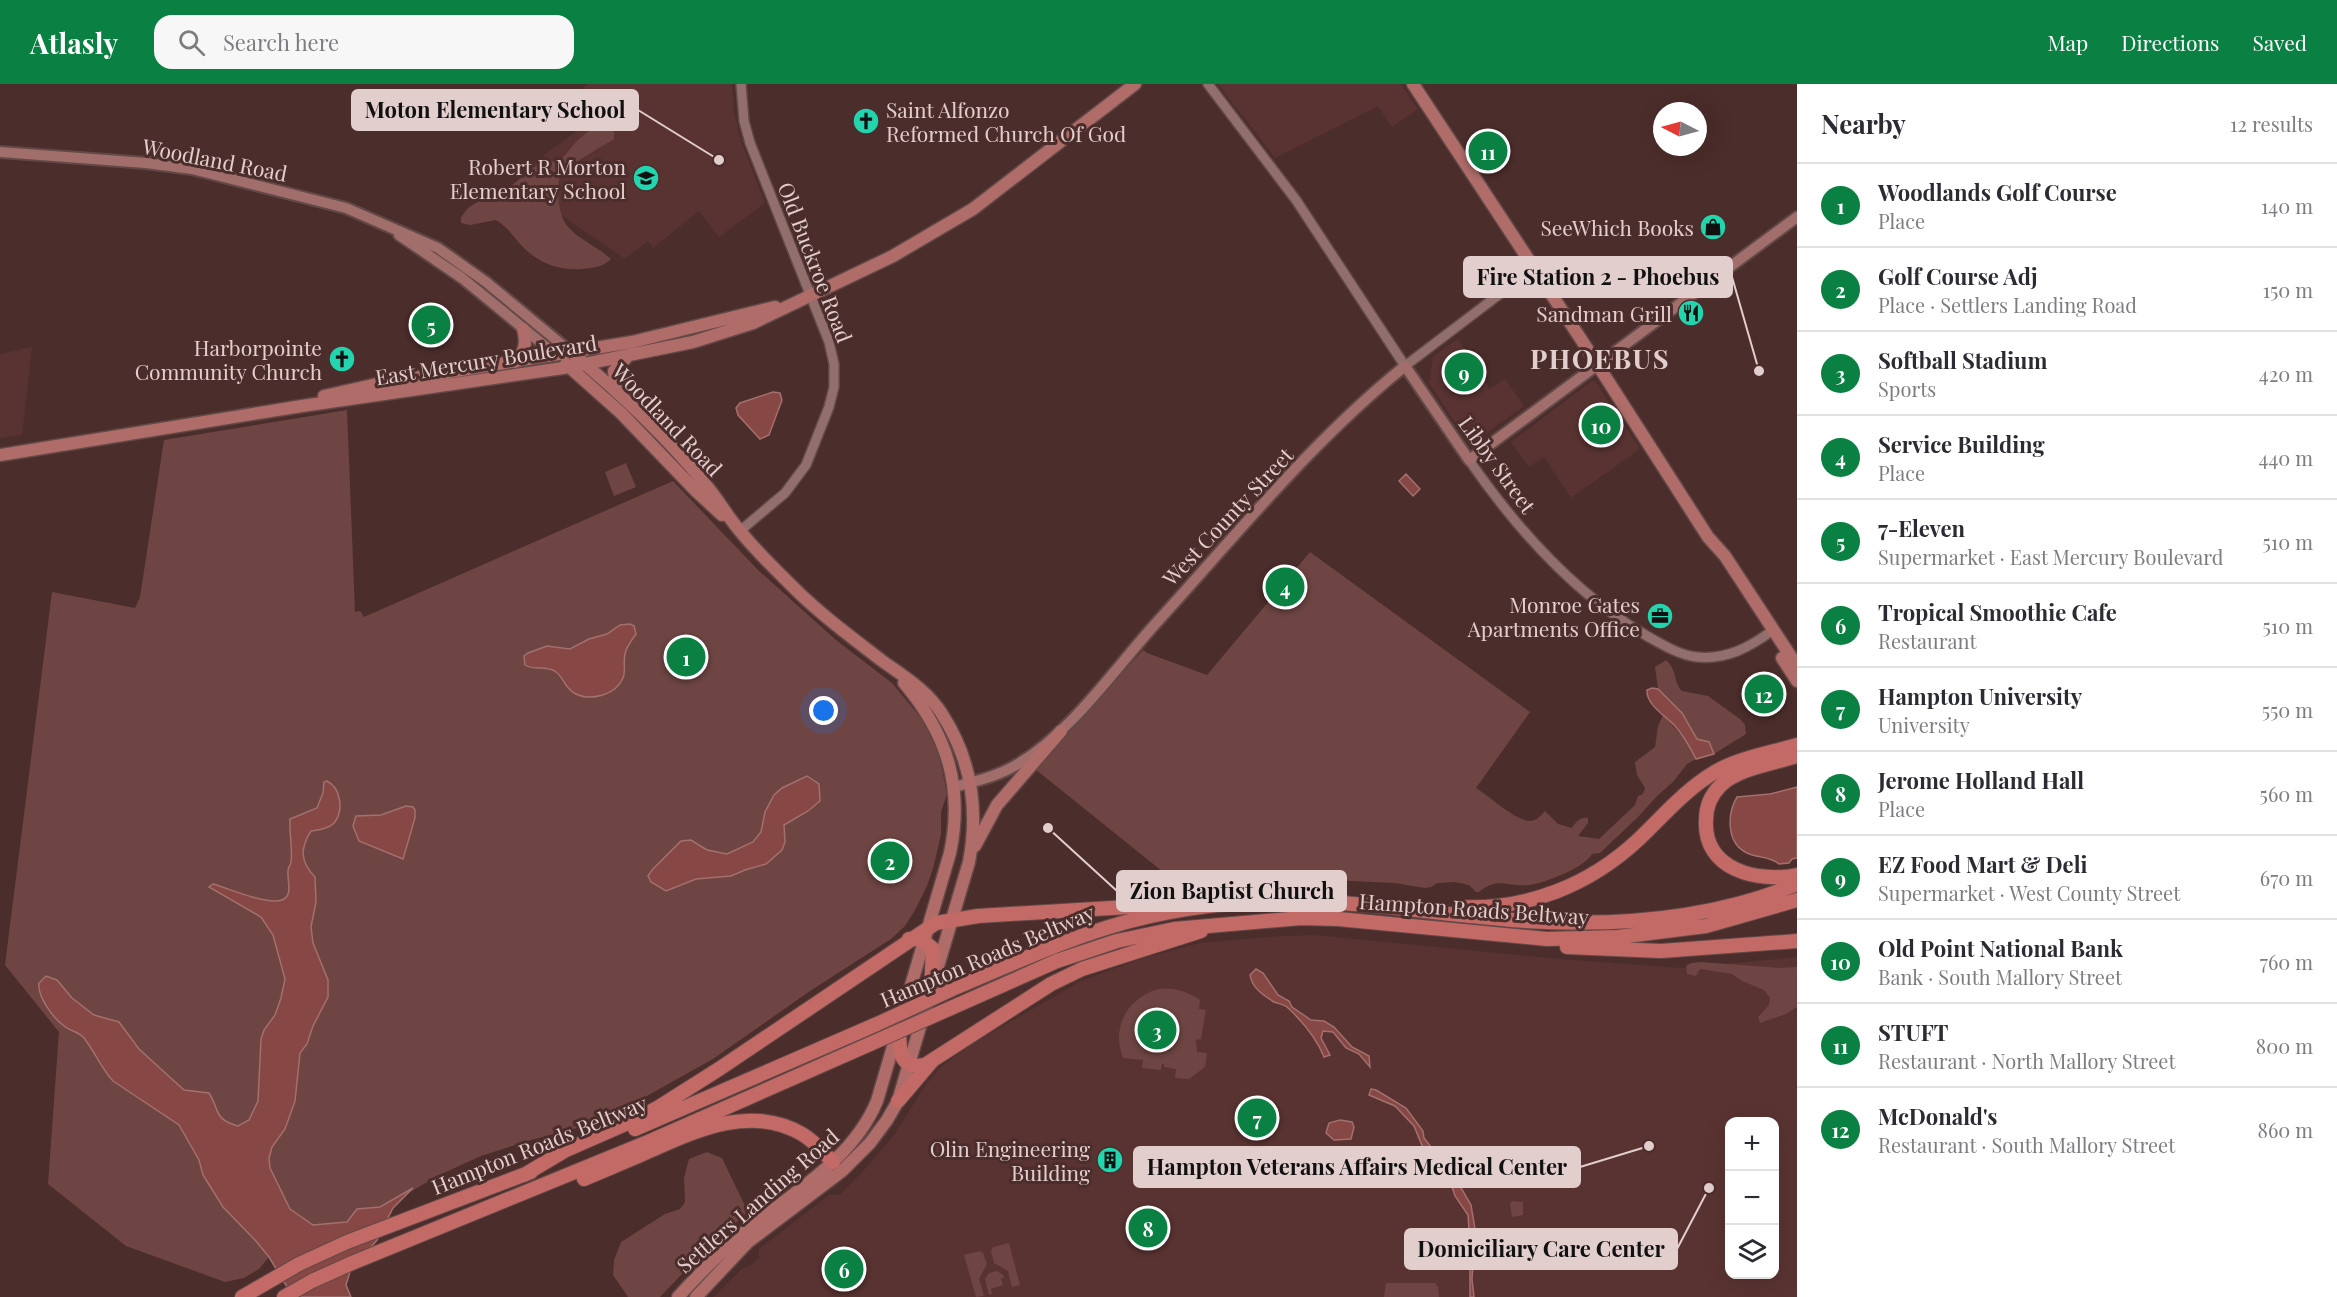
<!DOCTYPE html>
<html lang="en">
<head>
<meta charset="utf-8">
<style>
	:root { --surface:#fff; --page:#f7f7f7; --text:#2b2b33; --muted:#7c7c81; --line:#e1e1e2; --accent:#0b8043 }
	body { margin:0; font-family:"Playfair Display",serif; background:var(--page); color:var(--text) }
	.controls { position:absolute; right:18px; bottom:18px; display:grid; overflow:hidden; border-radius:12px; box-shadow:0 6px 24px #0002 }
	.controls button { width:54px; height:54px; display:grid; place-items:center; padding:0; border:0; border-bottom:2px solid var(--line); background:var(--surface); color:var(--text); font:30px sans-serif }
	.compass { position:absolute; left:1653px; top:18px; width:54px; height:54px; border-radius:50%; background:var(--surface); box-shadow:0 6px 24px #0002; rotate:276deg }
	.you { position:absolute; left:824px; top:627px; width:21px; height:21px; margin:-15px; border:4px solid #fff; border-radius:50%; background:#1a73e8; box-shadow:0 0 0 9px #1a73e833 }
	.badge { display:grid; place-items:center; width:39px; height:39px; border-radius:50%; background:var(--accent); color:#fff; font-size:20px; font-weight:700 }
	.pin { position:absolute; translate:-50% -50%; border:3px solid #fff; box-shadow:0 2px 6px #0006 }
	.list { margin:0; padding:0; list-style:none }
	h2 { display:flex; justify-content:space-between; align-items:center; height:78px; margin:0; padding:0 24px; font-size:26px }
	h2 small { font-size:20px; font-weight:400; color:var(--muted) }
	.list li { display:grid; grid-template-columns:39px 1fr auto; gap:18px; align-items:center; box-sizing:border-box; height:84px; padding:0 24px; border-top:2px solid var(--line) }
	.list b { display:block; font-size:22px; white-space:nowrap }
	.list p { margin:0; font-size:20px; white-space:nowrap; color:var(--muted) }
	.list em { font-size:20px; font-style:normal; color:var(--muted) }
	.icon { flex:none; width:33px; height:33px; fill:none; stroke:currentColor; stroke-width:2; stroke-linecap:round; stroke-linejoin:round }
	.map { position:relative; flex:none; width:1797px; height:1213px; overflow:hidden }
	header { display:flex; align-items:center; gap:36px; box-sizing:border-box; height:84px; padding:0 30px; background:var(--accent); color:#fff }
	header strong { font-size:28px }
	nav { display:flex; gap:33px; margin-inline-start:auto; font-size:21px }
	.search { width:420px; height:54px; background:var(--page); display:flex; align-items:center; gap:15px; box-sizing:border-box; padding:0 21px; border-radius:18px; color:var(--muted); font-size:22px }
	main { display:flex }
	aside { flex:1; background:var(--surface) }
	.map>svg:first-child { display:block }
</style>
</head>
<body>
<header>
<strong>Atlasly</strong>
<div class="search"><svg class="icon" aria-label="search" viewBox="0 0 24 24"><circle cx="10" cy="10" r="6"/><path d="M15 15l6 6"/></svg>Search here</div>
<nav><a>Map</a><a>Directions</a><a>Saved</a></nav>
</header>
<main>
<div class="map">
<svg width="1797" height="1213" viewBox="0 0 1797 1213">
	<rect width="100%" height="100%" fill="#4b2d2b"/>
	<path fill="#593331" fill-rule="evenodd" d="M588,0h144l2,27 7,30 24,62 -46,34 -20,-26 -46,37 -5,-7 -23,18 -89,-61 9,-8 -17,-23 66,-49 -18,-25z
		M1218,0h183l17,25 -26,18 -14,-21 -103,52z
		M1458,255l32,50 15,-10 19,27 -53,38h-2l-40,-61 4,-26z
		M32,263l-10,88 -22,3v-84z
		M1592,297h3l45,68 -69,49 -27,-41 -15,10 -18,-25z
		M1313,851l246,24 123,9 115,-11v340h-1084l30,-29 8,-3 8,-7v-9l70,-54h11l26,-27 29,-34 31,-50 16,-18 28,-21 111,-64 59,-22 60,-16 67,-6zM1730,1038h44v152h-44z"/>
	<path fill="#6e4543" d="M608,40l6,8v7c-11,7 -49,28 -54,37 -3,7 -2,21 -1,28 2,10 4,18 11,25 12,12 29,19 41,30 -8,8 -18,9 -29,10 -23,2 -44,-6 -60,-23 -10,-10 -13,-18 -26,-26l-26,5 -9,-2v-6l7,-9 28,-18 16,-5 29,-23 19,-1c14,-16 25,-34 48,-37z
		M347,326l8,202 5,-1 4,6 309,-136 85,89 78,70 56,43 30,36 17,35 8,40 -6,18v22l-7,31 -7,21 -12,24 -10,16 -14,13 -81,52 -97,68 -68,38 -60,29 -54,14 -50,16 -44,20 -50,30 -39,16 -35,3 -58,15 14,17 -10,12 -15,9 -19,4 -99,-36 -78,-62 11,-152 -54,-67 47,-373 83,16 5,-11 24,-157z
		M626,379l10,24 -22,9 -9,-24z
		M1310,468l220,160 -54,76c13,8 39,32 53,33 7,0 12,-5 16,-10l13,13 14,4c4,-6 8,-11 16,-10v5l-10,13 21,3 36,-34 3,-9 5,-2 2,-6 -8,-13 -2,-13 20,-15 3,-21 5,-11 26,29 7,15 -9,5 -14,18 -16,14 -19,21 -38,36 -8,1c-8,14 -47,29 -63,31 -22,2 -31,-9 -50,7h-3l-7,-7 -14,-3 -18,1 -6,4 -6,1 -30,-5 -63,-3 -17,6h-13l-20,-4 -69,1 -14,-3 -11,12 -153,-123 108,-119 4,3 60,22z
		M1666,576c12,11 7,22 16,31l26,5 32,23 5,6 1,9 -32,20 -5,-12 -12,-3 -30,-42 -9,-8 -3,-22z
		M1701,878l80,6 16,-1v40l-11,7 -26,9 -2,-6 11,-12 1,-7 -6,-8 -22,-9 -10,-7 -32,-5 -4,7 -9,-2 -1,-8 5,-3z
		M1158,905c15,-2 29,2 42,11l-1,9 7,1 -5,29 -5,1 1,12 10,1 -2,14 -16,12 -14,-1 1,-9 -12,-2v-3h-2l-1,6 -19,-2 1,-8 -20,-2c-12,-30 4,-60 35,-69z
		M707,1068l15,6 26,54 -44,39 -44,46h-32l-15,-22 1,-15 7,-18 44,-28 15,-5 5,-7 -1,-24 5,-19z
		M1513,1117l10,1v13l-11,2 -2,-14z
		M1009,1159l11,42 -8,2 -4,-16 -14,-8 -3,-12 2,-4z
		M980,1167l3,2 4,11 -8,15 5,17 -8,1 -12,-42z
		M997,1187l6,4 1,2 -3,2 2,6 -12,4 1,5 -3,1 -4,-16 4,-6z
		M1386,1199h49l3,4 1,10h-55z"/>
	<path fill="#874744" stroke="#a2706d" stroke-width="1.5" d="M773,308l7,1 2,7 -13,35 -9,4 -22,-24 -2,-7 4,-5z
		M1406,390l14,15 -7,7 -14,-15z
		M630,540l4,2 2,8c-4,6 -10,13 -11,20 -2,8 1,17 -2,24 -7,17 -33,24 -49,15 -9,-5 -10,-15 -18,-21 -9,-7 -22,-1 -31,-7l-1,-9 4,-3 19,-7 23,3 19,-10 18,-5 13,-9z
		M1652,604l6,1 24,24 15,26 12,3 5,12 -18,5c-6,-12 -12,-23 -21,-33 -9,-10 -29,-21 -28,-36z
		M807,692l12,8 1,17 -12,10 -24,14 1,17 -3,8 -16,14 -21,6 -14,6 -35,3 -30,12 -15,-9 -3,-6 4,-6 29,-29 10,-1 16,10 20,4 26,-12 8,-10 4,-20 9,-17 8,-7z
		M327,697c14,7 17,30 7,42 -5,6 -16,7 -23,8 -11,17 -11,31 4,46l1,25 -5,25 2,16 15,37v17l-15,29 -6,18 -7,9 -5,48 -10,28 -13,18 -3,11 1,10 20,41 23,16 34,-3 10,-13 23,-2 33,-19 -20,20 -16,32 -27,32 -4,13 5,12h-58l-24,-40 -14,-17 -32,-33 -20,-32 -4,-15 -20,-35 -66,-44c-12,-13 -18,-29 -29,-43 -5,-6 -14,-7 -20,-12 -11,-8 -27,-30 -25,-43l7,-7 11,4 15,18 22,17 25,7 20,27 45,41 25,3c11,17 4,26 29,33l11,-6 9,-19 3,-62 3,-9 11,-15 6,-17 4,-19 -12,-44 -12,-18 -52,-30 4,-3c17,5 46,18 64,17 18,-1 10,-19 11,-30 1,-7 2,-3 3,-9 2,-13 -2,-29 -1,-43l27,-11 6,-15 1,-11z
		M1797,703v71l-5,1 -3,4 -10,1c-10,-8 -22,-6 -32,-11 -21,-10 -20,-39 -10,-56l33,-3z
		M406,722l7,1 2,3v8l-12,41 -44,-18 -6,-15 3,-10 25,-1z
		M1256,885l7,4 15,22 11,6 3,6 19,13 13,1 10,6 18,20 17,9 1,11 -11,-13 -13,-6 -13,-16 -10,-1 -2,7 9,17 -6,2c-7,-18 -22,-36 -37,-50 -4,-3 -8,-3 -13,-5 -11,-7 -22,-14 -24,-27z
		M1371,1005l5,1 30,18 17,23 1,7 7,9 3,8 18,12 5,14 14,24 4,24h-6l-1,-14 -13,-19 -6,-18 -11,-6 -10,-12 -14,-34 -19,-20 -26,-11z
		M1340,1036l12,2 2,5 -3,12 -17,1 -8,-7 3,-10z
		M1470,1159h3l1,4 -2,32 2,18h-4z"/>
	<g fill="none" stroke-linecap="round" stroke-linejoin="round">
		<defs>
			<path id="tertiary" d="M1208,0l88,116 109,166 129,-98
				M1469,376c47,68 105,134 178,176 16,9 32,19 50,21 30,3 53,-10 76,-27
				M740,447l45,-38 21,-28 23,-58 5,-20v-23l-5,-22 -79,-199 -6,-22 -3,-37"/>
			<path id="secondary" d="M0,68l146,11 46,6 154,39 92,40 48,34 86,71
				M399,151l63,43 94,77
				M954,703c22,-6 45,-11 64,-23 55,-33 97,-96 140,-143 79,-87 155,-181 247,-255l64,94 328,-243"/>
			<path id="primary" d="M1413,0l179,272 116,181 17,19 72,110
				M572,269c48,40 93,82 133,131 13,15 22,32 35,47 16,20 35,38 53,56 27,27 58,50 88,73 22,16 46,30 61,54 29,45 37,95 27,148l-71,239 -11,19 -17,23 -28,28 -94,71 -52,55
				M515,278c10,-10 12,-19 8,-33
				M566,280l55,49 75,78 26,24
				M616,307l-2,-20 14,-15
				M324,312l53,-12 255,-42 143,-35
				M0,371l302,-49 268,-39 123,-25 60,-19 140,-67 80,-47 162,-125
				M1782,574l15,23
				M975,762l22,-41 64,-74
				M678,1213c22,-24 44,-47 70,-68 47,-38 105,-70 129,-128l73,-248c14,-66 -3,-119 -46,-170"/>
			<path id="motorway" d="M1797,672c-24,8 -59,12 -77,30 -9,9 -14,21 -14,34 -3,50 52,63 91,55
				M1460,823c68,3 130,-22 179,-68 24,-23 47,-50 76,-67 24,-14 55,-19 82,-27
				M909,855h12l12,10 -2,42
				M1567,863l94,4 136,-10
				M957,903c50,-21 100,-44 152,-60 59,-18 123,-26 184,-26 73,1 145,13 218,19 94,7 198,1 286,-36
				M951,924l106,-47 60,-20 57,-12 127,-11 37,1 209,20 71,-2 88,-11 91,-26
				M899,945c1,19 -2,41 26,36l126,-81 31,-15 119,-38
				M898,1017l34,-40
				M635,1045l242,-105
				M524,1091l42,-25 73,-32 20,-11 60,-38 217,-146 42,-7 200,-12
				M584,1095c23,-10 46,-19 68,-29 47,-21 100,-45 150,-16 12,7 21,18 31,28
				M242,1213l57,-33 48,-22 184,-70
				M284,1213l28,-16 40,-18 296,-121 222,-98"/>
		</defs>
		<use href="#tertiary" stroke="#624947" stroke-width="12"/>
		<use href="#secondary" stroke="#624947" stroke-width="14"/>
		<use href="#primary" stroke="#624947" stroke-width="15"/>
		<use href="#motorway" stroke="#624947" stroke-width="16"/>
		<use href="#tertiary" stroke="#926f6d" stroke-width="9"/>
		<use href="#secondary" stroke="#a16e6b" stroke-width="10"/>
		<use href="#primary" stroke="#af6c69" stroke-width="12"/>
		<use href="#motorway" stroke="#c36a66" stroke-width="14"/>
		<defs>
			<path id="motorway-bridge" d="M877,940l80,-37
				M870,960l81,-36"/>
		</defs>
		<use href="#motorway-bridge" stroke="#624947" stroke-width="16" stroke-linecap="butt"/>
		<use href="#motorway-bridge" stroke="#c36a66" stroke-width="14"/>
	</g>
	<defs>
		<symbol id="church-disc" viewBox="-11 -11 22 22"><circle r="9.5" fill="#22d5af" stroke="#4b2d2b"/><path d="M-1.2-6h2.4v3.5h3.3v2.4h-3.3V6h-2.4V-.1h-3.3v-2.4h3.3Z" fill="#111"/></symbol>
		<symbol id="school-disc" viewBox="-11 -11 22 22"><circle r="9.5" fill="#22d5af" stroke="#4b2d2b"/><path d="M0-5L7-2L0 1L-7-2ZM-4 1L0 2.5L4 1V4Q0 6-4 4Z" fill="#111"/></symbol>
		<symbol id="shop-disc" viewBox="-11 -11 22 22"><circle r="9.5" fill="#22d5af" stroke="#4b2d2b"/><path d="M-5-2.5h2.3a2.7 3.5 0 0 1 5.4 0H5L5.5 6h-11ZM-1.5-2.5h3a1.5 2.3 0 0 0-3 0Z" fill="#111"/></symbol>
		<symbol id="restaurant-disc" viewBox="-11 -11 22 22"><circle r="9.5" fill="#22d5af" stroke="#4b2d2b"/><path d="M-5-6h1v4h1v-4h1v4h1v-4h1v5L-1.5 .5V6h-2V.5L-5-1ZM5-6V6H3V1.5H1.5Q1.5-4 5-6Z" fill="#111"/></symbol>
		<symbol id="office-disc" viewBox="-11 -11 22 22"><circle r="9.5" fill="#22d5af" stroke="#4b2d2b"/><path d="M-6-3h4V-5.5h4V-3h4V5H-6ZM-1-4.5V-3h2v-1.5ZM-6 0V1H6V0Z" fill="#111"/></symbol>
		<symbol id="building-disc" viewBox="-11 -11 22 22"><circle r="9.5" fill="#22d5af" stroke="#4b2d2b"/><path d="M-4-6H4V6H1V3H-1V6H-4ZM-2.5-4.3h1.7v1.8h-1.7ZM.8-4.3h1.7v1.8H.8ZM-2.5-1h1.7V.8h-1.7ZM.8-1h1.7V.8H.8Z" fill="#111"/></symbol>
	</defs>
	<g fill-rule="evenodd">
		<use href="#church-disc" x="851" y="22" width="30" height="30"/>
		<use href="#school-disc" x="631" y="79" width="30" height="30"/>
		<use href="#shop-disc" x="1698" y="128" width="30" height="30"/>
		<use href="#restaurant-disc" x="1676" y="214" width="30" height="30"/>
		<use href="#church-disc" x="327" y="260" width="30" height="30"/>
		<use href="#office-disc" x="1645" y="517" width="30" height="30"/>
		<use href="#building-disc" x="1095" y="1061" width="30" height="30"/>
	</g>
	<g text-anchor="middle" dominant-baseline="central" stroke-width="6" stroke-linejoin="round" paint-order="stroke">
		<g font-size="21" fill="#e2cecd" stroke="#4b2d2b" text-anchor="end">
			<text x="886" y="25" text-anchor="start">Saint Alfonzo<tspan x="886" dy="24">Reformed Church Of God</tspan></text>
			<text x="626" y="82">Robert R Morton<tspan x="626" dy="24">Elementary School</tspan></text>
			<text x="1694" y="143">SeeWhich Books</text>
			<text x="1672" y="229">Sandman Grill</text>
			<text x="322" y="263">Harborpointe<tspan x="322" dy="24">Community Church</tspan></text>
			<text x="1640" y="520">Monroe Gates<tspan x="1640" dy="24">Apartments Office</tspan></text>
			<text x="1090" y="1064">Olin Engineering<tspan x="1090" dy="24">Building</tspan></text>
		</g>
		<g font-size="21" fill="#e2cecd" stroke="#4b2d2b">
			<text transform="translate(215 75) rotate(11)">Woodland Road</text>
			<text transform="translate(816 178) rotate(69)">Old Buckroe Road</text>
			<text transform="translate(486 275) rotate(-9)">East Mercury Boulevard</text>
			<text transform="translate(668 335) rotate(46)">Woodland Road</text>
			<text transform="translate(1498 380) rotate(54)">Libby Street</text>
			<text transform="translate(1227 432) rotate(-47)">West County Street</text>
			<text transform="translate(1474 824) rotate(4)">Hampton Roads Beltway</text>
			<text transform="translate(987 871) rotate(-23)">Hampton Roads Beltway</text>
			<text transform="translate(539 1060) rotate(-22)">Hampton Roads Beltway</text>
			<text transform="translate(757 1116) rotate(-41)">Settlers Landing Road</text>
		</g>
		<g font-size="27" font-weight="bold" letter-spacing="1.5" fill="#e2cecd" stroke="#4b2d2b">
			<text x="1600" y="274">PHOEBUS</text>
		</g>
	</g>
	<path fill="none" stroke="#e2cecd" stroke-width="2" d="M719 76L638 26M1759 287L1732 193M1048 744L1117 807M1649 1062L1580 1083M1709 1104L1677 1165"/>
	<g fill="#e2cecd" stroke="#4b2d2b" stroke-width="2">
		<circle cx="719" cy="76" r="6"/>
		<circle cx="1759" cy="287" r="6"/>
		<circle cx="1048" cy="744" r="6"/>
		<circle cx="1649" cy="1062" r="6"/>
		<circle cx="1709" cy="1104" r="6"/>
	</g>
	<g fill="#e2cecd" stroke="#e2cecd" stroke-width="2">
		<rect x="352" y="6" width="286" height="40" rx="6"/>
		<rect x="1464" y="173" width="268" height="40" rx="6"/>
		<rect x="1117" y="787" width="229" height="40" rx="6"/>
		<rect x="1134" y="1063" width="446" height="40" rx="6"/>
		<rect x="1405" y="1145" width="272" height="40" rx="6"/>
	</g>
	<g font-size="22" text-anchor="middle" font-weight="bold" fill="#111">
		<text x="495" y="34">Moton Elementary School</text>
		<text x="1598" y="201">Fire Station 2 - Phoebus</text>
		<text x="1232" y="815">Zion Baptist Church</text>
		<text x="1357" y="1091">Hampton Veterans Affairs Medical Center</text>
		<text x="1541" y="1173">Domiciliary Care Center</text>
	</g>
</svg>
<div class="controls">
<button>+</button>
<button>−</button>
<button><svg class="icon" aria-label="layers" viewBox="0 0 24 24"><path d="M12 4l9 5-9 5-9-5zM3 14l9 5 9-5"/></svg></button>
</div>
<svg class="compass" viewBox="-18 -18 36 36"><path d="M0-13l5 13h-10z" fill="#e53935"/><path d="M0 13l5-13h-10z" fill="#7c7c81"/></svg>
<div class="you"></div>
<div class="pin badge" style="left:686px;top:573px">1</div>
<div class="pin badge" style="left:890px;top:777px">2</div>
<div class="pin badge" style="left:1157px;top:946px">3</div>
<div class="pin badge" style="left:1285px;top:503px">4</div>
<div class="pin badge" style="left:431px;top:241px">5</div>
<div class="pin badge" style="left:844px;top:1185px">6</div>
<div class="pin badge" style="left:1257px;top:1034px">7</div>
<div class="pin badge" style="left:1148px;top:1144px">8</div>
<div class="pin badge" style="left:1464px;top:288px">9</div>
<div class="pin badge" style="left:1601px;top:341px">10</div>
<div class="pin badge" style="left:1488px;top:67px">11</div>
<div class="pin badge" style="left:1764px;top:610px">12</div>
</div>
<aside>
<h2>Nearby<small>12 results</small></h2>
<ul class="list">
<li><span class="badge">1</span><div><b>Woodlands Golf Course</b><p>Place</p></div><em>140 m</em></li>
<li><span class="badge">2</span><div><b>Golf Course Adj</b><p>Place · Settlers Landing Road</p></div><em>150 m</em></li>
<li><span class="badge">3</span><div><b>Softball Stadium</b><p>Sports</p></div><em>420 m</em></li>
<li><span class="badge">4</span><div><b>Service Building</b><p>Place</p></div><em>440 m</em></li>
<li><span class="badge">5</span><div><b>7-Eleven</b><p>Supermarket · East Mercury Boulevard</p></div><em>510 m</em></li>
<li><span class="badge">6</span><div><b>Tropical Smoothie Cafe</b><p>Restaurant</p></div><em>510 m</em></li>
<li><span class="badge">7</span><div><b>Hampton University</b><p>University</p></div><em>550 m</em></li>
<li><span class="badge">8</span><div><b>Jerome Holland Hall</b><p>Place</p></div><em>560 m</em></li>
<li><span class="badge">9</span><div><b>EZ Food Mart &amp; Deli</b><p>Supermarket · West County Street</p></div><em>670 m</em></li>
<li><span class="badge">10</span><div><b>Old Point National Bank</b><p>Bank · South Mallory Street</p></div><em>760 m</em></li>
<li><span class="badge">11</span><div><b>STUFT</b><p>Restaurant · North Mallory Street</p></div><em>800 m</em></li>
<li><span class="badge">12</span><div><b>McDonald's</b><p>Restaurant · South Mallory Street</p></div><em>860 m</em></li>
</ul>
</aside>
</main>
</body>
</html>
